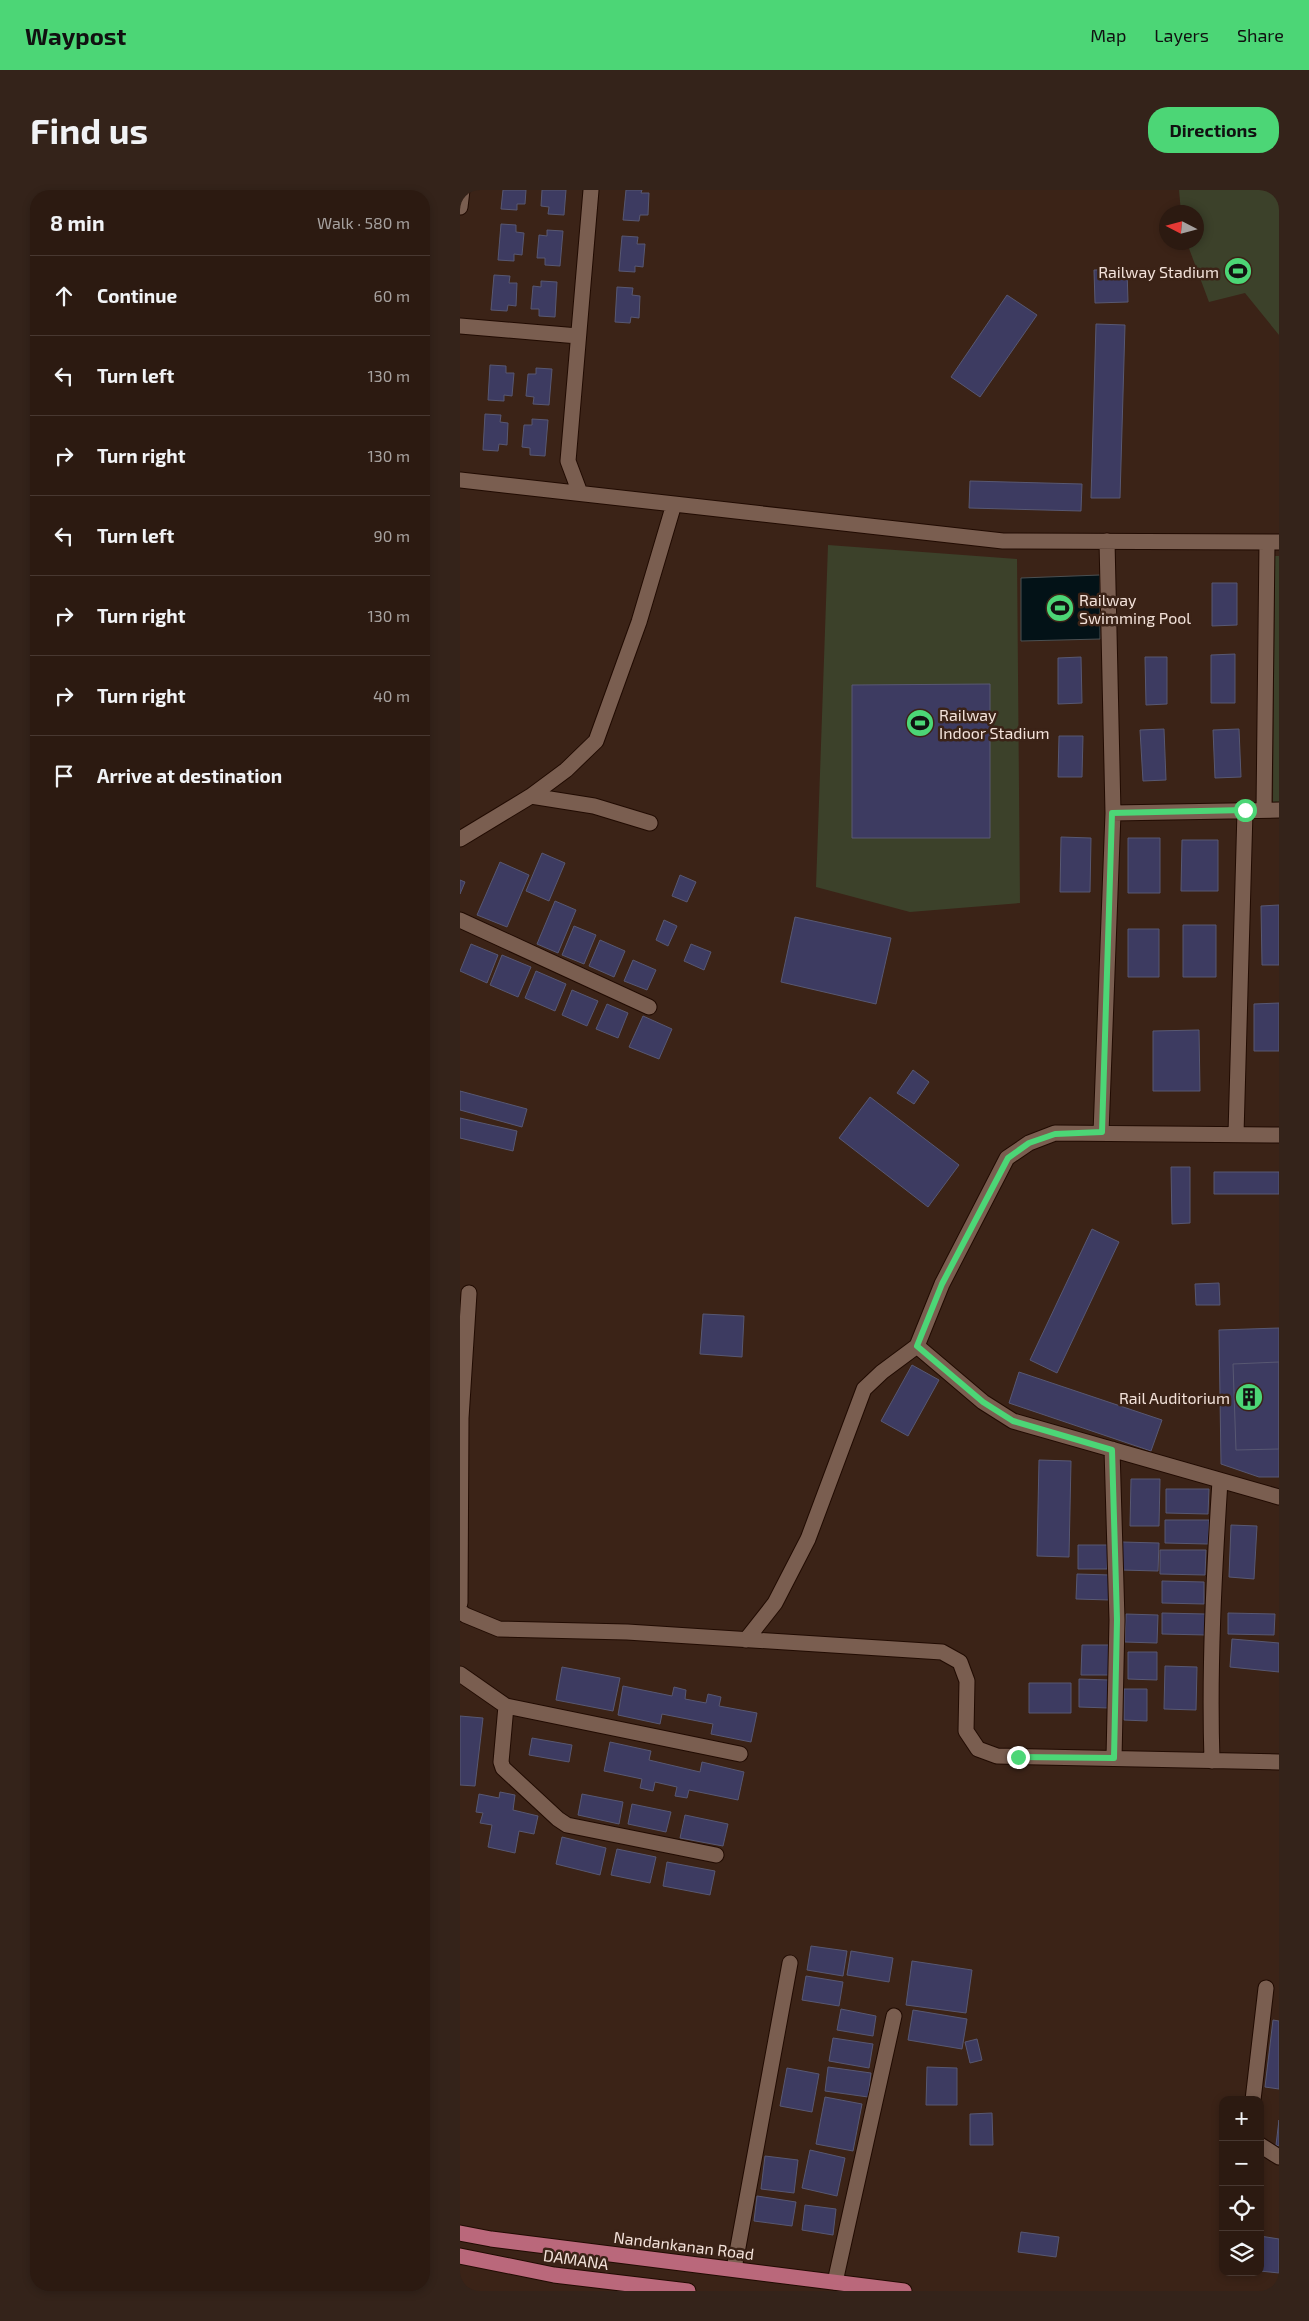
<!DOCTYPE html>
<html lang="en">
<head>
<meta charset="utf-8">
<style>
	:root { --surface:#2c1a11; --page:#34231a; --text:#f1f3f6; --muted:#a6a19f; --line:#483831; --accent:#4cd676 }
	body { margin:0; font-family:"Exo 2",sans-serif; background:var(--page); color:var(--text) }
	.controls { position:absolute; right:15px; bottom:15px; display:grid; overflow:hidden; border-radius:10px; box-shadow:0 2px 8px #0003 }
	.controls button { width:45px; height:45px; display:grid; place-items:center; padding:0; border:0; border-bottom:1px solid var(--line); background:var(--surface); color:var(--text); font:25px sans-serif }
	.compass { position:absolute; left:699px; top:15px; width:45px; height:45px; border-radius:50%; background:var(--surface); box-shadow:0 2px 8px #0003; rotate:276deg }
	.stop { position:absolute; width:15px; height:15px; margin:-11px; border:4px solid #4cd676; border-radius:50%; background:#fff }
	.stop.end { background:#4cd676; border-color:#fff; box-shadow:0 1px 5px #0008 }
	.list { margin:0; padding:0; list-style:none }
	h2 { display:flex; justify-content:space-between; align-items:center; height:65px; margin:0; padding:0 20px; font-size:21px }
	h2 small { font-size:16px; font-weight:400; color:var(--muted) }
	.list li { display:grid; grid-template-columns:32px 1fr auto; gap:15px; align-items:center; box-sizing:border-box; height:80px; padding:0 20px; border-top:1px solid var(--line) }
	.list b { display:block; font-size:19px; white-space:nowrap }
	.list em { font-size:16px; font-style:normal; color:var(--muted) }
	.icon { flex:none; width:28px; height:28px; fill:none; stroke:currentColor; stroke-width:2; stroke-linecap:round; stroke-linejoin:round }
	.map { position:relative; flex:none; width:819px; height:2101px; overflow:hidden; border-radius:20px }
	header { display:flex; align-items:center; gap:30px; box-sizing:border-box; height:70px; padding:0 25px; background:var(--accent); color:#111 }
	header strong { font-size:24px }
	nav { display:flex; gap:28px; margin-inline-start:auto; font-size:18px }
	.intro { display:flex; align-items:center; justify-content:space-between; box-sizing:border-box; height:120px; padding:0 30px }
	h1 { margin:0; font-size:35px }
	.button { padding:12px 22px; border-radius:20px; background:var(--accent); color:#111; font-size:18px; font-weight:700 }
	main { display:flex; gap:30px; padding:0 30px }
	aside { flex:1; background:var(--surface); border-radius:20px; box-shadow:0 2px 8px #0003 }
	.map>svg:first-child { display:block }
</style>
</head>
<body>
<header>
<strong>Waypost</strong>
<nav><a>Map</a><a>Layers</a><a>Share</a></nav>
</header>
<div class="intro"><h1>Find us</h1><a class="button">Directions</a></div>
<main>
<aside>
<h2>8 min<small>Walk · 580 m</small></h2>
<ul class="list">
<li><svg class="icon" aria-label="ahead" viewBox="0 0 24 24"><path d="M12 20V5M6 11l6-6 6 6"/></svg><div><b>Continue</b></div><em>60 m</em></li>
<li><svg class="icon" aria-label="left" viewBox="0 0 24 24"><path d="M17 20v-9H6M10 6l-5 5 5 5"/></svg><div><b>Turn left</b></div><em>130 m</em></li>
<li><svg class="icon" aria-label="right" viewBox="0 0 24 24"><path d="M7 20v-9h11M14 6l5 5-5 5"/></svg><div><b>Turn right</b></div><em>130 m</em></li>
<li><svg class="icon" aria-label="left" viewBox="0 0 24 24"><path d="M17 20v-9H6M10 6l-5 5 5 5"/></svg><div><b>Turn left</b></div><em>90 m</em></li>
<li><svg class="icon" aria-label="right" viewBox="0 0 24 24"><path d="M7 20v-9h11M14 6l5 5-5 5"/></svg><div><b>Turn right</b></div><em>130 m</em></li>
<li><svg class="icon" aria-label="right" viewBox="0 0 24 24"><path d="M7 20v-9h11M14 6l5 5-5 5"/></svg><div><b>Turn right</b></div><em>40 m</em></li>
<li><svg class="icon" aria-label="arrive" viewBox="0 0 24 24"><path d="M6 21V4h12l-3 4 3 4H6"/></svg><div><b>Arrive at destination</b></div></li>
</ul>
</aside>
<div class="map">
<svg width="819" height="2101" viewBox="0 0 819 2101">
	<rect width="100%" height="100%" fill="#3b2317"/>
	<path fill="#3c412a" d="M719,0h100v145l-34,-42 -36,9 -22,-59 9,-1v-30h-15z
		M368,355l189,14 3,344 -110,9 -94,-25z
		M815,366h4v246h-6z"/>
	<path fill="#031217" stroke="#4b5052" d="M640,385v64l-79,2v-63z"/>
	<path fill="#3d3b61" stroke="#585872" d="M43,0h23l-1,14h-8v6l-16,-1z
		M82,0h24l-2,25 -16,-1 1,-7 -8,-1z
		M166,0h16l-1,3h8l-1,22h-8l-1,6 -16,-1z
		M41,34l15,1v7l8,1 -2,22 -8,-1v7l-16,-1z
		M87,40l16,1 -3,35 -15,-1v-7h-8l2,-23 8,1z
		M162,46l16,1 -1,7h8l-2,23 -8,-1v6l-16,-1z
		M667,79l1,33 -33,1 -1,-33z
		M34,85l16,1 -1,7h8l-1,23 -8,-1 -1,6 -16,-1z
		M81,91l16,1 -2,35 -16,-1v-7h-8l2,-23 8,1z
		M157,97l16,1 -1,7 8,1 -1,22 -8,-1 -1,6 -15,-1z
		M547,105l30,20 -57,82 -29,-20z
		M636,134l29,1 -5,173h-29z
		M30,175l16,1v7h8l-2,23 -8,-1v6l-16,-1z
		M76,178l16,1 -3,36 -16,-1 1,-7 -8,-1 2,-22h8z
		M25,224l16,1 -1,7 8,1 -1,22 -8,-1 -1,7 -15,-1z
		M72,229l16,1 -3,36 -15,-1v-7l-8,-1 2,-22h8z
		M510,291l112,3 -1,27 -112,-3z
		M752,393h25v42l-25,1z
		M775,464v49h-24v-48z
		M621,467l1,46 -24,1v-46z
		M685,467h22v47l-21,1z
		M530,494v154h-138v-153z
		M704,539l2,51 -23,1 -3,-51z
		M779,539l2,48 -26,1 -2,-48z
		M599,546h24l-1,41h-24z
		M601,647l30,1 -1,54h-30z
		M668,648h32v55h-32z
		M722,650h36v51h-37z
		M82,663l23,10 -16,38 -23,-10z
		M40,672l29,13 -22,52 -30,-12z
		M220,685l16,7 -9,20 -15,-6z
		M0,690l5,2 -5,12z
		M95,711l21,9 -18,43 -21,-9z
		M819,715v60h-17l-1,-59z
		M335,727l96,21 -15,66 -95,-22z
		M204,730l13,6 -9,20 -12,-6z
		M723,735h33v52h-33z
		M114,736l22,9 -12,29 -22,-9z
		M668,739h31v48h-31z
		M140,750l25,11 -11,26 -25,-11z
		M11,754l27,11 -11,28 -27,-12z
		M231,754l20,8 -7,18 -20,-9z
		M42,765l29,12 -13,30 -28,-12z
		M173,770l23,10 -9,20 -23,-9z
		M76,781l30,13 -11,27 -30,-13z
		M112,800l26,11 -11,25 -25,-11z
		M819,813v48h-25v-47z
		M147,814l21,9 -10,25 -22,-9z
		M183,826l29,13 -13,30 -30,-12z
		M739,840l1,61h-47v-60z
		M453,880l16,12 -15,22 -17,-11z
		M0,901l67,18 -5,18 -62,-17z
		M410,907l89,68 -31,42 -89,-69z
		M0,928l57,13 -4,20 -53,-13z
		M711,977h19v56l-18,1z
		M754,982h65v22h-65z
		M632,1039l27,13 -62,131 -27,-13z
		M759,1093l1,22h-24l-1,-21z
		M243,1124l41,2 -2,41 -42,-3z
		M819,1138v149h-20l-38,-13 -2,-134z
		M819,1172v87l-43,1 -3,-86z
		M452,1175l27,15 -31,56 -27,-15z
		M559,1182l143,48 -11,31 -142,-48z
		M579,1270l32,1 -2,96 -32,-1z
		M671,1289h29l-1,47h-29z
		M706,1299h43l-1,25 -42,-1z
		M705,1330h44l-1,24 -43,-1z
		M771,1335l26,1 -3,53 -25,-2z
		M662,1352l37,1 -1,28 -37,-1z
		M618,1355h30l-1,24h-29z
		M700,1360h46l-1,25 -45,-1z
		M617,1384l33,1v25l-34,-1z
		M702,1391l42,1v22l-42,-1z
		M702,1423l44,1v21l-44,-1z
		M768,1423l47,1 -1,21 -46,-1z
		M666,1424l32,1 -1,28 -32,-1z
		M772,1449l47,4v29l-49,-5z
		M622,1455h30l-1,30h-30z
		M668,1462h29v28l-29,-1z
		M705,1476l32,1 -1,43 -32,-1z
		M102,1477l58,11 -7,33 -57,-11z
		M619,1489l31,1 -1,28 -30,-1z
		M569,1493h42v30h-42z
		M163,1496l49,10 2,-9 12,3 -1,9 21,4 2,-9 13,3 -2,9 38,7 -6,29 -40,-8 2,-10 -51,-10 -2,10 -42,-9z
		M664,1499h23v32l-23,-1z
		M0,1526l23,2 -8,68 -15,-1z
		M72,1548l40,7 -3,17 -40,-7z
		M150,1552l41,9 -2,9 51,12 2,-10 42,10 -6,28 -49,-10 -2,8 -12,-2 2,-9 -22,-5 -2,9 -13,-3 2,-9 -38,-8z
		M40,1602l15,3 -2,15 25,6 -4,18 -15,-3 -4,22 -27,-6 4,-22 -12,-2 3,-10 -7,-1 3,-18 20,4z
		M122,1604l41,8 -4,22 -41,-9z
		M172,1614l39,8 -5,20 -38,-8z
		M225,1625l43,9 -5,22 -43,-8z
		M102,1647l44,11 -6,27 -44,-11z
		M157,1659l39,8 -6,26 -39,-8z
		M207,1672l48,9 -5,24 -47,-9z
		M351,1756l36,5 -4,25 -36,-6z
		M391,1761l42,7 -4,24 -42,-7z
		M452,1771l60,9 -6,43 -60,-8z
		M346,1786l37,6 -4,24 -37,-6z
		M381,1819l35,7 -3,20 -36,-6z
		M453,1820l54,9 -5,30 -54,-9z
		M813,1830l6,1v68l-14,-2z
		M373,1848l40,6 -4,24 -40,-7z
		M517,1849l5,21 -12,3 -5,-21z
		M368,1877l43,6 -3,24 -43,-6z
		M467,1877l30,1v37h-31z
		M327,1878l32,6 -7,38 -32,-6z
		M365,1907l37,7 -9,47 -37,-7z
		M532,1923l1,32h-23v-31z
		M819,1930v26l-3,-1z
		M350,1960l35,8 -8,38 -35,-8z
		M305,1966l33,4 -4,33 -33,-4z
		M297,2006l39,6 -4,24 -38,-5z
		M345,2015l31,4 -3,26 -31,-5z
		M561,2042l38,5 -3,20 -38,-5z
		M800,2046l19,3v34l-19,-2z"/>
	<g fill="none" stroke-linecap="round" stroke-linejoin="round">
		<defs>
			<path id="minor" d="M0,17l2,-17
				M0,136l118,10
				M0,290l543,61 276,1
				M120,303l-12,-32 23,-271
				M71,606l35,-26 30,-29 43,-119 35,-118
				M804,620l3,-268
				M653,623l166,-3
				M0,649l71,-43 63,10 56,17
				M0,730l189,87
				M641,943l12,-320 -6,-272
				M776,944l9,-323
				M457,1156l66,56 30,19 266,76
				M652,1259l5,171 -3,138
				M0,1413l1,-185 8,-125
				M0,1421l5,4 34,14 128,3 315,20 18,10 7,19 -1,50 12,18 19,7 282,6
				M286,1450l29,-37 33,-64 56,-150 18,-17 35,-26 25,-62 65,-126 22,-15 26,-10 224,2
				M0,1484l46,32 234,48
				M46,1516l-5,56 2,6 55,51 9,6 149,30
				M752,1571c-3,-94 2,-187 8,-280
				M793,1910l13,-112
				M800,1955l19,12
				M274,2079l56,-306
				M375,2092l59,-266"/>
			<path id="major" d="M0,2043l31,6 413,52
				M0,2066l94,19 134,16"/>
		</defs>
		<use href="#minor" stroke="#210b02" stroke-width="17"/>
		<use href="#major" stroke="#210b02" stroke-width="17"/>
		<use href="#minor" stroke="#7a5e50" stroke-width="15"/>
		<use href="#major" stroke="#ba687b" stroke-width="15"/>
	</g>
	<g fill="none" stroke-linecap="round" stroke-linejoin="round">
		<path stroke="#4cd676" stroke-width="6" d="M558,1567l96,1 3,-138 -5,-170 -99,-29 -30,-19 -66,-56 25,-62 66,-126 21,-15 26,-9 47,-2 10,-319 133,-3"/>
	</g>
	<defs>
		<symbol id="stadium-disc" viewBox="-11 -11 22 22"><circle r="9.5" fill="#4cd676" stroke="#3b2317"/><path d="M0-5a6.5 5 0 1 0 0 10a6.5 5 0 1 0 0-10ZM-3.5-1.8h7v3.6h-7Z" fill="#111"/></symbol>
		<symbol id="building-disc" viewBox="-11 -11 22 22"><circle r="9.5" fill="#4cd676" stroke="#3b2317"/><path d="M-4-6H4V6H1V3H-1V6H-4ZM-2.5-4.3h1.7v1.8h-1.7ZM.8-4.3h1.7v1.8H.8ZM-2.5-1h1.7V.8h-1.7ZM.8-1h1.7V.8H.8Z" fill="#111"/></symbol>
	</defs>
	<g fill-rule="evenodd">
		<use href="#stadium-disc" x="762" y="65" width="32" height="32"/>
		<use href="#stadium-disc" x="584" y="402" width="32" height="32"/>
		<use href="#stadium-disc" x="444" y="517" width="32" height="32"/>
		<use href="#building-disc" x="773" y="1191" width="32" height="32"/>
	</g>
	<g text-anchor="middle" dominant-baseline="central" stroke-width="5" stroke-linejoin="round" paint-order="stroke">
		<g font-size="16" fill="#f3e2da" stroke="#3b2317" text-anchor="end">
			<text x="759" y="81">Railway Stadium</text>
			<text x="619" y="409" text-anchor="start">Railway<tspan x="619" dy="18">Swimming Pool</tspan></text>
			<text x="479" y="524" text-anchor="start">Railway<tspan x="479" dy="18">Indoor Stadium</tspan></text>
			<text x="770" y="1207">Rail Auditorium</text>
		</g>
		<g font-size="16" fill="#f3e2da" stroke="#3b2317">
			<text transform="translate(224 2055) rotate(7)">Nandankanan Road</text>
			<text transform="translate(116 2069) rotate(8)">DAMANA</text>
		</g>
	</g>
</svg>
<div class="controls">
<button>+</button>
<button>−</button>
<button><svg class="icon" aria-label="locate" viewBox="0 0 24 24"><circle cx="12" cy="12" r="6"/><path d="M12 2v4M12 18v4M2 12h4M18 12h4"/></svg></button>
<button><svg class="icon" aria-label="layers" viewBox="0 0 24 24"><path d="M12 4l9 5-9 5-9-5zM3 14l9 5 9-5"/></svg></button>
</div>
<svg class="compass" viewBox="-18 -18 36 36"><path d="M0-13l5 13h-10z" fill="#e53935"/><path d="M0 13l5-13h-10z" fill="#a6a19f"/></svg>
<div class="stop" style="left:785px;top:620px"></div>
<div class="stop end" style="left:558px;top:1567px"></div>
</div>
</main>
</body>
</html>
